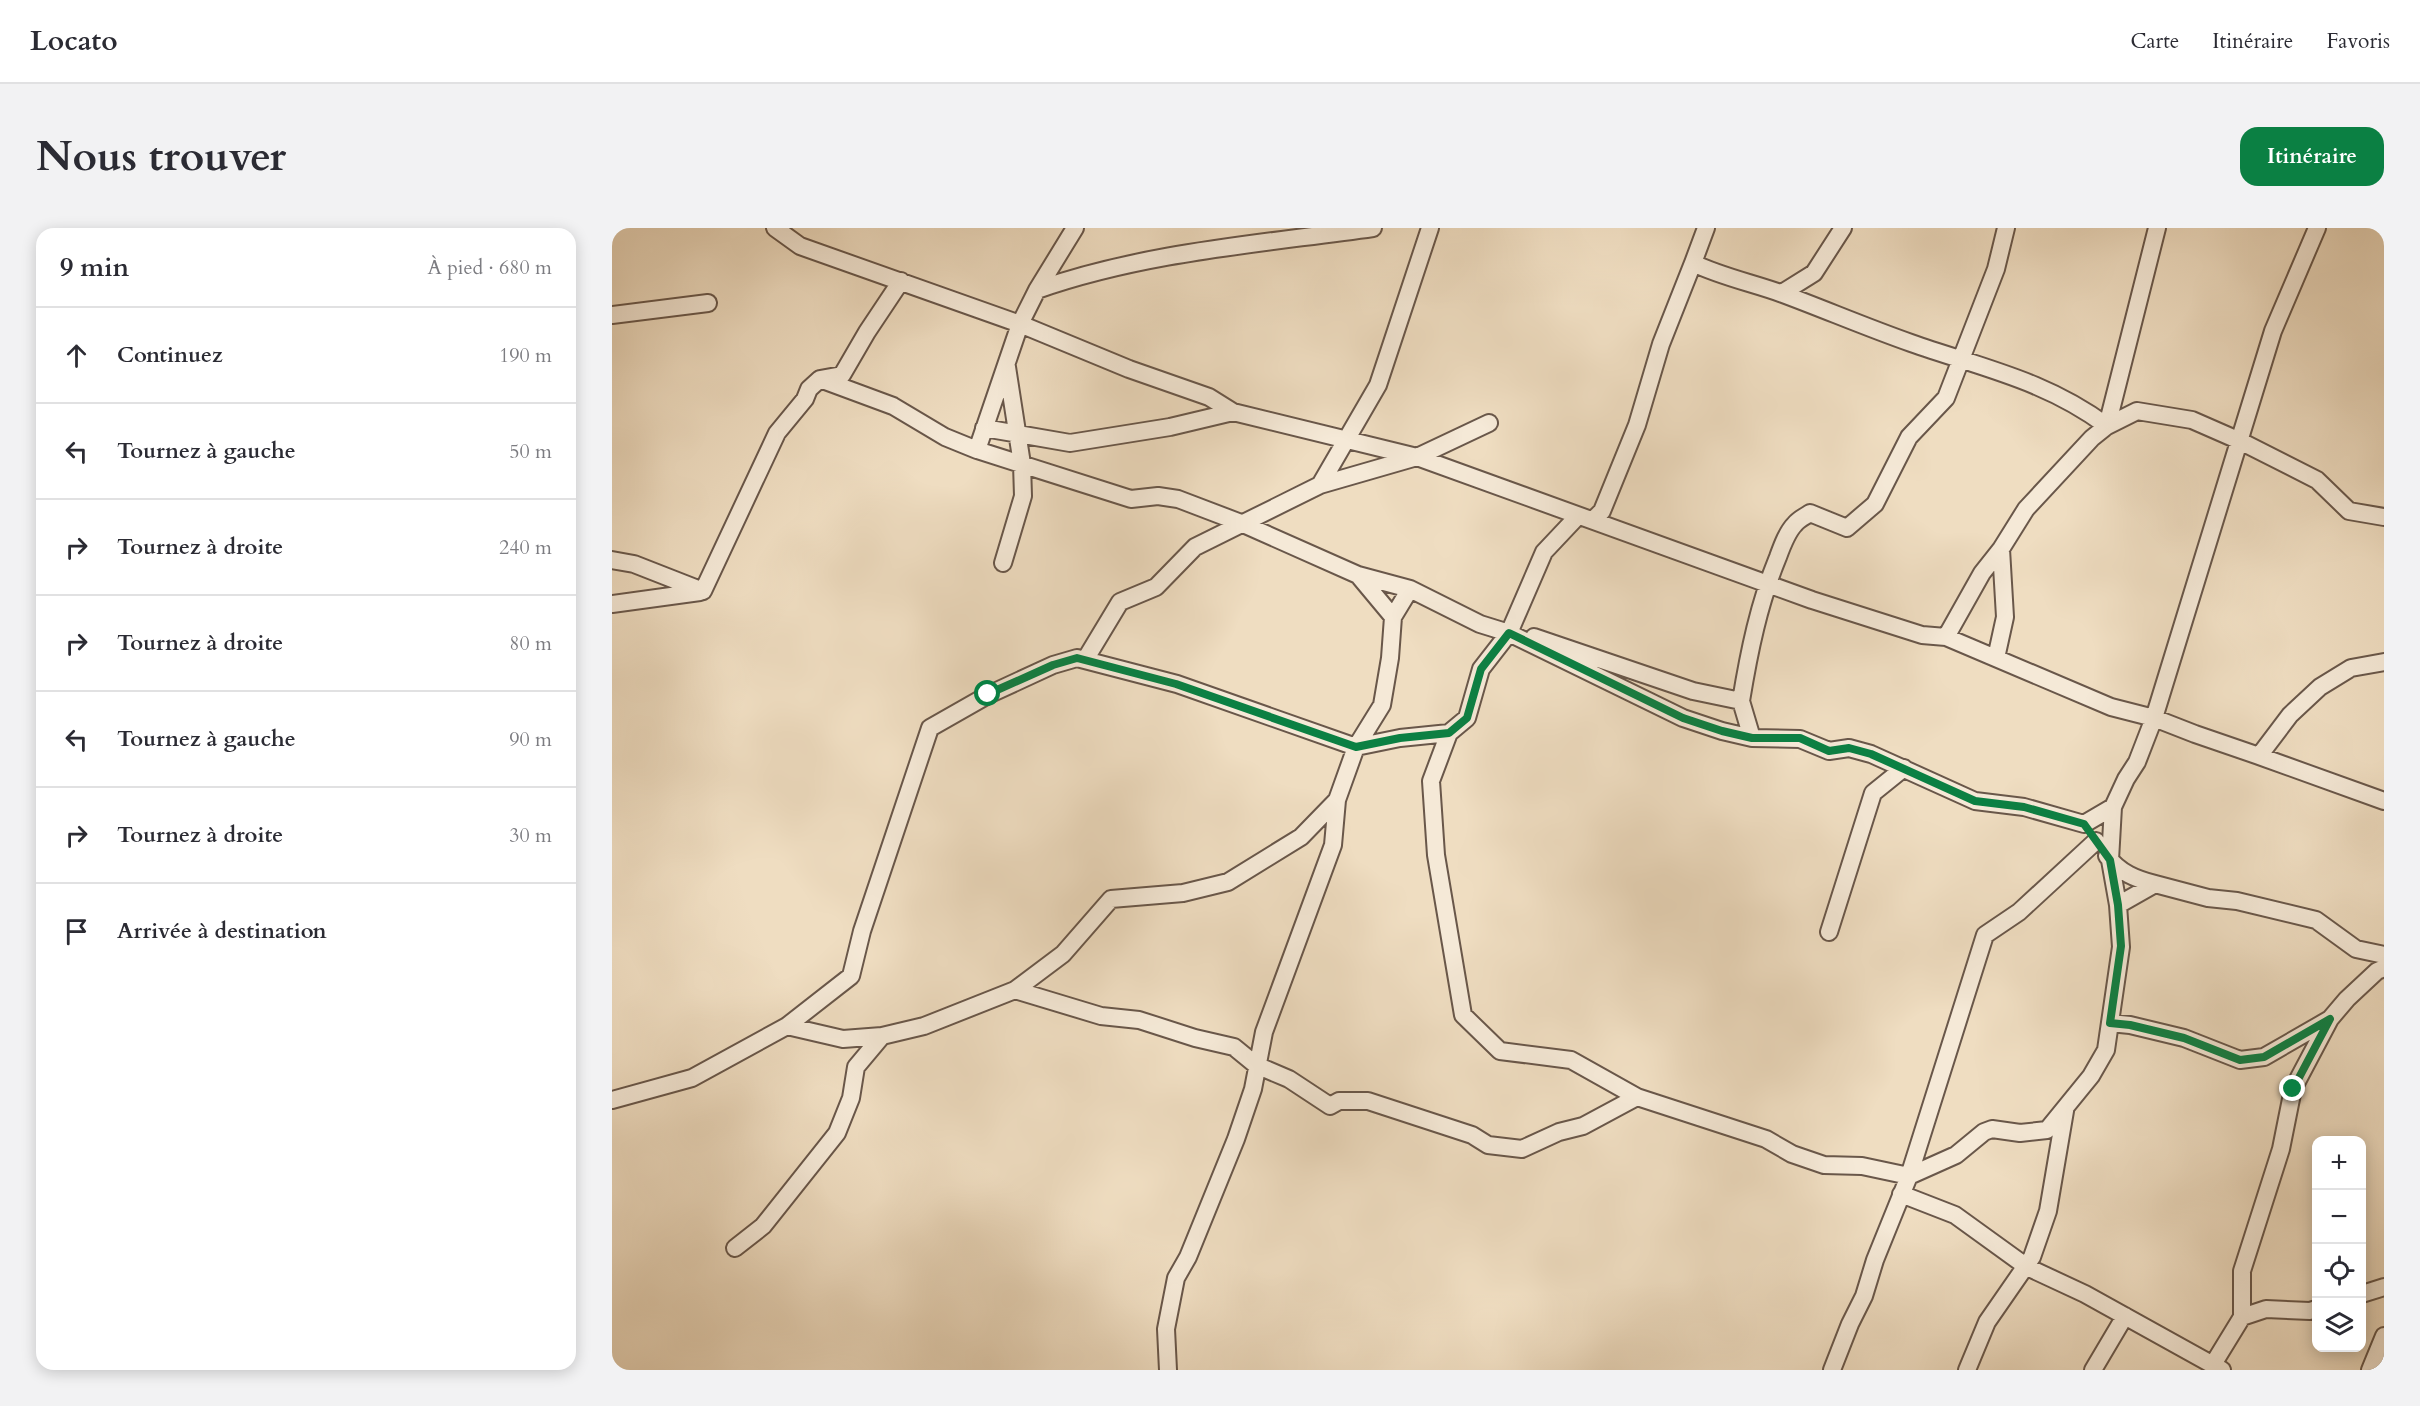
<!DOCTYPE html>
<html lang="fr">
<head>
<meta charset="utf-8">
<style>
	:root { --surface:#fff; --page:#f2f2f3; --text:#2b2b33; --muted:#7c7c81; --line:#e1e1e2; --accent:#0b8043 }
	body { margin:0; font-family:Cardo,serif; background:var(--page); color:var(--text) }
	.controls { position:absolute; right:18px; bottom:18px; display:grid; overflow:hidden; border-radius:12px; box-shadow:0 3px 15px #0003 }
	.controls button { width:54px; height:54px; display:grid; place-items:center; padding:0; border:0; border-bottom:2px solid var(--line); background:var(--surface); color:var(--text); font:30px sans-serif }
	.stop { position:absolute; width:18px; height:18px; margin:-14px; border:4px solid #0b8043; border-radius:50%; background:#fff }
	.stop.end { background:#0b8043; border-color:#fff; box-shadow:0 2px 6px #0008 }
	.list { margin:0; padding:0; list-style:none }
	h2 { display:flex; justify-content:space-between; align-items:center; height:78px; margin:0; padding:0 24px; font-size:26px }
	h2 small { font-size:20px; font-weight:400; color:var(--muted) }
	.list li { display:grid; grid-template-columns:39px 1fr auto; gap:18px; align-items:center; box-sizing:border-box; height:96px; padding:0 24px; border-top:2px solid var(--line) }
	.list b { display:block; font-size:22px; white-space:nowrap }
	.list em { font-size:20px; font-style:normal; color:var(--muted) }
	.icon { flex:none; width:33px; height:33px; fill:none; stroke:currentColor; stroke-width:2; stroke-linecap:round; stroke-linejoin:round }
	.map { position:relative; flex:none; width:1772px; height:1142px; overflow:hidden; border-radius:18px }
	header { display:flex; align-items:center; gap:36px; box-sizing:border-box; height:84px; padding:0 30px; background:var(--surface); border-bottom:2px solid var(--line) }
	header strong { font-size:28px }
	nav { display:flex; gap:33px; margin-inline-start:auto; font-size:21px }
	.intro { display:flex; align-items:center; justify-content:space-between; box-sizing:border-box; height:144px; padding:0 36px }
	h1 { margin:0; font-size:42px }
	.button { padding:15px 27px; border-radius:18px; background:var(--accent); color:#fff; font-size:21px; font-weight:700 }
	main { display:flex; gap:36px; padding:0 36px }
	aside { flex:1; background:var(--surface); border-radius:18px; box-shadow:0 3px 15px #0003 }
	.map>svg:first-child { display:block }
</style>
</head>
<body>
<header>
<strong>Locato</strong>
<nav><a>Carte</a><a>Itinéraire</a><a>Favoris</a></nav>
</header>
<div class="intro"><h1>Nous trouver</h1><a class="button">Itinéraire</a></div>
<main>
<aside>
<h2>9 min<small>À pied · 680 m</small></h2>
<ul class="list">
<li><svg class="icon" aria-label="ahead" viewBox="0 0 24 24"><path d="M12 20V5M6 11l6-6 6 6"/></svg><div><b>Continuez</b></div><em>190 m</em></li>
<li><svg class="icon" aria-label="left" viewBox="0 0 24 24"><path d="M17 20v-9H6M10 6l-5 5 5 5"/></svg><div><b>Tournez à gauche</b></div><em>50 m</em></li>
<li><svg class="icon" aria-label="right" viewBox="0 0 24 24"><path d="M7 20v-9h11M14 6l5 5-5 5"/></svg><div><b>Tournez à droite</b></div><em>240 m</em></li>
<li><svg class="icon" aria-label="right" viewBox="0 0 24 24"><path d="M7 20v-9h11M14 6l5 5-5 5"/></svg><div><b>Tournez à droite</b></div><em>80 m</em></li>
<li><svg class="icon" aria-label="left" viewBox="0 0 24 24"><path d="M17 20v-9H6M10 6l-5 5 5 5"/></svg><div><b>Tournez à gauche</b></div><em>90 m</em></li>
<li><svg class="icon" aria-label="right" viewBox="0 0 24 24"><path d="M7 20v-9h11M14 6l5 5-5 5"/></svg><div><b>Tournez à droite</b></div><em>30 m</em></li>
<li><svg class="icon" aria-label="arrive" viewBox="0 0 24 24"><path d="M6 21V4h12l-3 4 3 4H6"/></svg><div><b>Arrivée à destination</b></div></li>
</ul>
</aside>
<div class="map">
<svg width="1772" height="1142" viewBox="0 0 1772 1142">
	<rect width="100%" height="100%" fill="#efddc1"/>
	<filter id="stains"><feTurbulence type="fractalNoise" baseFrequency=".00333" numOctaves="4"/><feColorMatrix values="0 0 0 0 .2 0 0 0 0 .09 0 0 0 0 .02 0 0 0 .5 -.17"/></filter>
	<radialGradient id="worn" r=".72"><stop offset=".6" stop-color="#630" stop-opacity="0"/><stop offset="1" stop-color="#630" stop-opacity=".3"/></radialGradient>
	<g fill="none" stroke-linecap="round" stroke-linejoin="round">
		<defs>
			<path id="minor" d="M163,0l25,18 220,78 109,45 80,28 24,15 184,45 395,143 110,35 24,2 165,70 43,11 41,16 64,22 31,-41 30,-28 31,-19 33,-6
				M1081,35l13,-35
				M425,62c108,-38 223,-46 336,-62
				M1170,65l32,-20 29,-45
				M0,87l96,-12
				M208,151l73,27 52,31 32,13 43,-126 17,-34 38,-62
				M372,200l86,15 100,-16 63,-15
				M365,222l154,49 27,-3 20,3 63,24 117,52 52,14 70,35 29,9 174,85 39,13 30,7 48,1 29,12 20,-3 22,6 104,47 49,6 60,17 29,-17
				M708,257l97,-28 72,-34
				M981,292l9,-9 35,-86 24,-81 32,-81c29,14 60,20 90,31 43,16 85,34 128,49 71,25 134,37 196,83l50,-198
				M0,332l22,4 69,27
				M391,335l20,-67 -1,-32 -15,-97
				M746,347l35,42
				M91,363l74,-158 28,-34 4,-10 11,-10 22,-4 25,-43 34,-51
				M0,376l88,-12
				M922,409l159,54 48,10 11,37
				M1334,409l36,-64 19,-24 25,-40 66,-71 15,-12 30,-15 55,9 48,21 77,39 32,31 35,6
				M1384,430l9,-41 -4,-68
				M473,432l35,-58 36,-15 39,-40 125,-62 58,-100 52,-157
				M1129,473c8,-49 18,-98 37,-144 4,-11 9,-25 17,-33 4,-5 11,-8 15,-11l37,15 28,-24 34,-67 37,-39 50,-129 10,-41
				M837,505l-18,48 5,74 27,160 37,36 71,9 66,37
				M1647,528l125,45
				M1495,628c13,17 29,23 48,28
				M1506,677l37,-21 53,14 29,3 79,19 40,29 28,6
				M1217,704l44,-139 31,-25
				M403,762l86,26 38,4 56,18 39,9 22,18 33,14 41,27 9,-5h29l104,34 16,10 34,4 37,-17 24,-6 54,-29 129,42 26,15 32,11 38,1 47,10 47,-21 28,-23 8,-3 28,4 27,-3 44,-54 15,-26 15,-103 -3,-42 -8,-45 3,-53 13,-28 11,-17 17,-44 119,-387 44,-103
				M1498,795l20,2 54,13 56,22 24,-3 66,-38 17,-20 30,-28 7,-3
				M175,798l56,13 39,-3
				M0,872l80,-22 95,-52 64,-50 11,-45 68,-203 58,-33 65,-30 24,-7 100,26 179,63 26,-42 8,-47 3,-41 17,-28
				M1289,966l54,21 72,52 58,27 137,76
				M123,1020l28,-22 74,-93 14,-35 5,-31 26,-31 42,-10 91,-36 48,-36 48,-55 72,-6 45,-11 73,-45 36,-37 19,-53 44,-9 49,-5 18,-15 14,-49 28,-36 35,-81 33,-35
				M1750,1066l22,-7
				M1630,1089v-46l39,-122 12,-60 37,-70
				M556,1142l-2,-41 10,-51 12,-21 48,-118 17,-50 11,-57 69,-187 4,-45
				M1220,1142l18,-46 14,-28 11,-36 34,-84 76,-241 34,-23 77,-71
				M1355,1142l20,-48 45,-65 16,-46 17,-100
				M1481,1142l32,-54
				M1601,1142l-1,-4 30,-49 24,-8 44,2 6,-2
				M1758,1142l14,-34"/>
		</defs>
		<use href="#minor" stroke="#69574a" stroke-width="20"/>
		<use href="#minor" stroke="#f5e9d7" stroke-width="16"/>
	</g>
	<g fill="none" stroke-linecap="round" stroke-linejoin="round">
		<path stroke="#0b8043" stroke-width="8" d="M376,466l65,-29 24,-7 99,26 180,63 44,-9 49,-5 18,-15 14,-49 28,-36 174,85 39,13 30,7h48l29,13 20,-3 22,6 104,47 49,6 60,17 26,36 8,45 3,41 -11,77 20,2 54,13 56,22 24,-3 66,-38 -37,70"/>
	</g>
	<rect width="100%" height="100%" filter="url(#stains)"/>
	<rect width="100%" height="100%" fill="url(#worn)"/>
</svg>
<div class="controls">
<button>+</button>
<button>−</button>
<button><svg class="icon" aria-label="locate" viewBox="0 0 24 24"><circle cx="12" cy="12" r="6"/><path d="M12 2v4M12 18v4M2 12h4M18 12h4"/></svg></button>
<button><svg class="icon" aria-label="layers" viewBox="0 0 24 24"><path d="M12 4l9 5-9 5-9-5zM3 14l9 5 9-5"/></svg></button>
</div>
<div class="stop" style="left:376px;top:466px"></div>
<div class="stop end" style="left:1681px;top:861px"></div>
</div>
</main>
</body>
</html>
